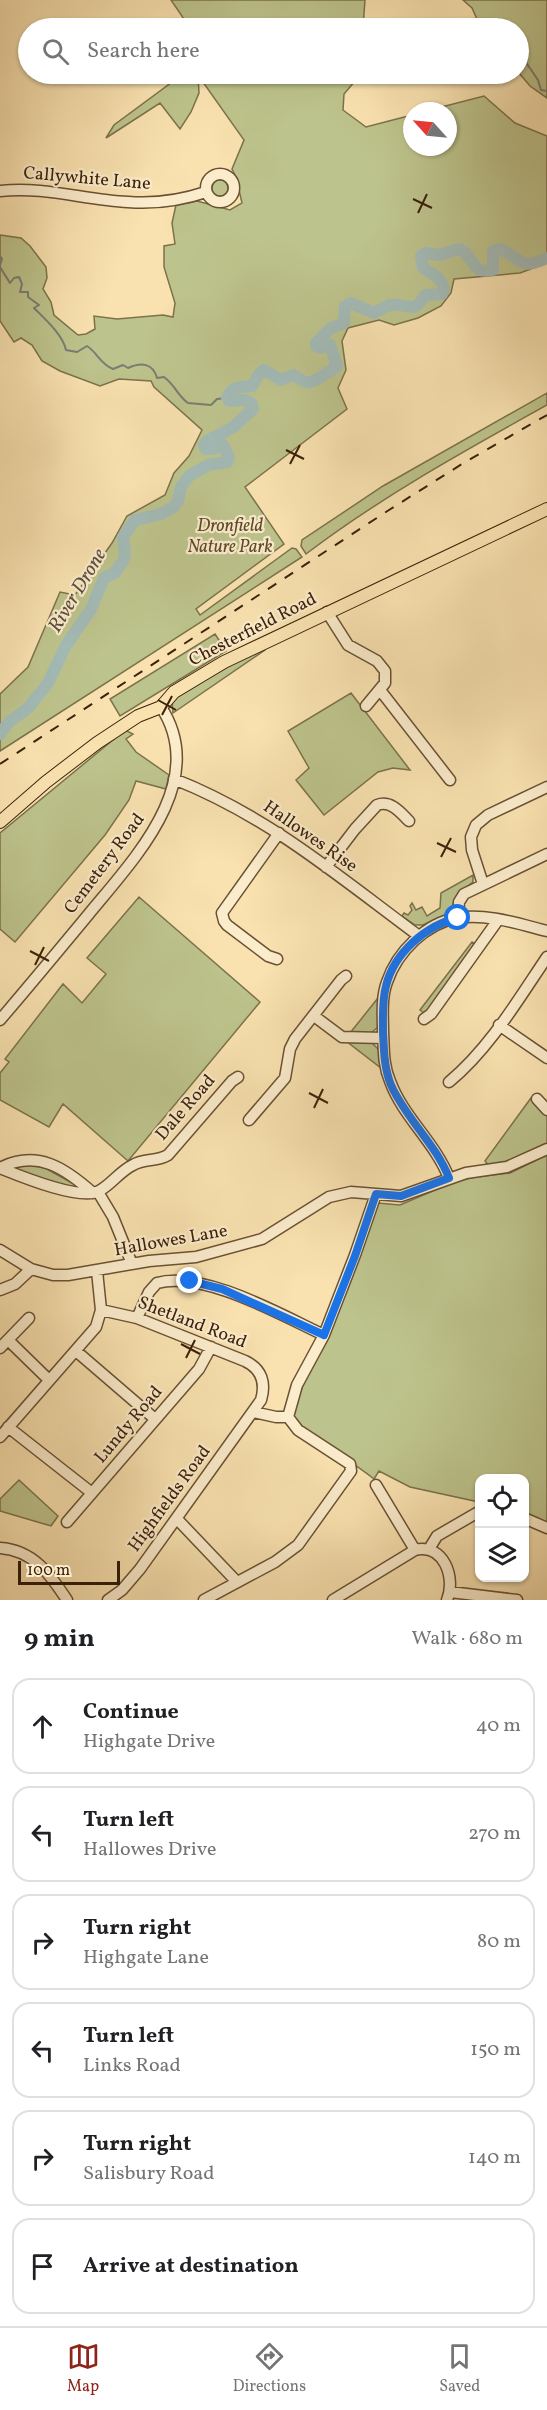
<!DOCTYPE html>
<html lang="en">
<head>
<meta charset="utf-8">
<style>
	:root { --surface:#fff; --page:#f2f2f2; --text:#202124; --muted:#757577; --line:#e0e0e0; --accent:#8f2418 }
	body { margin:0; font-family:Vollkorn,serif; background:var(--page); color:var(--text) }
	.controls { position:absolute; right:18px; bottom:18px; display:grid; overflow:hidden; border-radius:12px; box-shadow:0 2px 4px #0004 }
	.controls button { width:54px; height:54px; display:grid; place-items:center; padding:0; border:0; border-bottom:2px solid var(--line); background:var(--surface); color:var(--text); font:30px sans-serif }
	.compass { position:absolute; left:403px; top:102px; width:54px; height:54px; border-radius:50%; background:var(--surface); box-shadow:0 2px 4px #0004; rotate:297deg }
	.scale { position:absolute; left:18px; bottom:15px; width:102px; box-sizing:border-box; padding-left:6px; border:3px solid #3b210a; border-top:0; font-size:16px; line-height:21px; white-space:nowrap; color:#3b210a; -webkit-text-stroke:4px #fbeccc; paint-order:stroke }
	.stop { position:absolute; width:18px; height:18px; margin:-14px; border:4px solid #1a73e8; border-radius:50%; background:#fff }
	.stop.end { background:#1a73e8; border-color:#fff; box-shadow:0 2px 6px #0008 }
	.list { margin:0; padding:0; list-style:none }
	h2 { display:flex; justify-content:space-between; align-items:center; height:78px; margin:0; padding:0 24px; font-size:26px }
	h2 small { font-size:20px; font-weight:400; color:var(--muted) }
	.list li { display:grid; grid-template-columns:39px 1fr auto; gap:18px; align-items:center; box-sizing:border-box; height:96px; margin:0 12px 12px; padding:0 12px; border:2px solid var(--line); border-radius:18px }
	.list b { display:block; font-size:22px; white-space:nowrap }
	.list p { margin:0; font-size:20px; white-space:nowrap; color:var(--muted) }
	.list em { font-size:20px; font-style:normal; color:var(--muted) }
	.icon { flex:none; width:33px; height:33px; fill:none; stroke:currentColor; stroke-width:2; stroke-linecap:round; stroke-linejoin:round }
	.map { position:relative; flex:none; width:547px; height:1600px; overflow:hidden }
	.search { position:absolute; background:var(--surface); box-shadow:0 2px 4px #0004; left:18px; right:18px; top:18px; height:66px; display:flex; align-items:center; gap:15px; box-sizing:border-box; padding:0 21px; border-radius:33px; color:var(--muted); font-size:22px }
	.sheet { height:726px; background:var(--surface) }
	nav { display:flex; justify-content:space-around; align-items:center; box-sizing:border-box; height:84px; border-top:2px solid var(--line); background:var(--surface); font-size:16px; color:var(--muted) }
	nav a { display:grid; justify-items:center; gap:3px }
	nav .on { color:var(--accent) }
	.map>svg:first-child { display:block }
</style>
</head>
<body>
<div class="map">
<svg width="547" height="1600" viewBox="0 0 547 1600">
	<rect width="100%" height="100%" fill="#f9e2b0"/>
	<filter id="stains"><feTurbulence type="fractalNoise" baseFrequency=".00333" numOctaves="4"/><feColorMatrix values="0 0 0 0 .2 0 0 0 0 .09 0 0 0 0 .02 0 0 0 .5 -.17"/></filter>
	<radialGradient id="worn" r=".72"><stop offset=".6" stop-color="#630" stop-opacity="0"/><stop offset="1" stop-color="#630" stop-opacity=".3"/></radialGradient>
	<path fill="#bdc38c" stroke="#7c724b" stroke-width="1.5" d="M171,0h194l-2,28h-136l-10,-3 -7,3h-20z
		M463,0h84v98l-17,-12 -11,-13 -1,-45h-37l-9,-20z
		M183,74h178l-17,20 -1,16 23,17 46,-12v32h36v-36h-22l58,-15 31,27 32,13v127l-27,10 -66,6 -3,14 -10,13 -23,12 -24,7 -15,-5 -31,8 -6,13 4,29 -8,18 9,21 -102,78 39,57 -88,65 4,6 92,-67 4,1 6,8 -302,194v-57l28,-27 32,-75 15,3 37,-52 15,-27 38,-21 9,-22 15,-17 13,-26 -48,-43 -3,-6 -32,-2 -19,7 -40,-15 -18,-10 -10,-16 -11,-7 -7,4 -14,-21v-86l21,3 9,8 16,21 1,11 -4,11 8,13 3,13 24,20 8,-1 9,-5 -1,-13 23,3 46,-4 10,2 2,-14 -11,-36v-21l11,-2 -3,-21 4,-18 21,-4 33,9 12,-7 -6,-26 -4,-8 12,-29 -46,-65 1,18 -8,19 -11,17 -20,-26 -54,35 8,-13z
		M212 188a8 8 0 1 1 16 0a8 8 0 1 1-16 0Z
		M547,393v12c-83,46 -166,92 -241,149l-5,-8 1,-6 81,-54z
		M215,634l11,17 -106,65 -10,-17z
		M264,647l1,3 -92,63 -1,-12 18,-15z
		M351,693l59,77 -17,-2 -15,4 -54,43 -28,-35 13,-12 -21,-37z
		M125,730l8,4 -7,5 10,13 33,23 -3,14 -30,-8 -7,19 -24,35 -90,107 -15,-13v-96z
		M473,875v7l-14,11 -11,21 -25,11h-8l-13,-9 2,-3 4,2 4,-5 -2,-4 2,-3 4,7 6,-3 5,9 13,-8 1,-15z
		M139,897l121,105 -132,159 -65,-57 -14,23 -49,-27v-27l9,-11 -4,-3 58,-75 19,19 24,-29 -19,-16z
		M472,942l5,3 -51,70 -6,-5z
		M378,998v29l-7,6v9l8,8 2,18 -35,-27 4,-8z
		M531,1098l16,16v33l-24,12 -34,7 -4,-5z
		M547,1155v368l-22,-9 -1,-36h-44l-1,24 -69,-15 -31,-16 -5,8c-28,-22 -58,-38 -84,-62 10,-29 24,-53 36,-80 20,-44 37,-88 52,-134l22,2 54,-23 21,-5 35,-4z
		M30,1165l15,3 38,21 -24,-4 -50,-18z
		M19,1480l39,36 -7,10 -51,-15v-12z"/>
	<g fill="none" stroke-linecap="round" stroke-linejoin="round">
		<path stroke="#797d72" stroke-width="2" d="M523,58l15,22 3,10 6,1
			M0,256l2,3 -2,6
			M0,267l10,16 4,-5 5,-1 3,7 -2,8h8v5l11,8 -5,3c11,11 29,27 32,42l11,2 10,-6c10,6 13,18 26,23l10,-4 5,3c13,-6 25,-5 29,10l7,-1c12,9 13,18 24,26l23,2 6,-6 10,-1"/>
		<path stroke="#a3bbb7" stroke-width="12" d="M0,734l9,-12 19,-14 20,-25 17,-36 26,-38 13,-31 11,-5 9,-14 1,-7 -2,-15 12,-17 26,-6 13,-7 4,-6 3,-14 8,-11 19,-11 19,-3 2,-5 -6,-12 -11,4h-6l-2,-4 3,-4 25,-13 21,-19 -1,-5 -7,-4 -16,1 -2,-3c5,-13 14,-10 25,-12l7,-12 5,-4 17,10 12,-5c4,2 9,6 13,7 7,2 25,-12 31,-16l-7,-21 -10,3 -4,-2v-3l15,-15 13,-5 1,-17 6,-3 23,10c6,-3 12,-8 18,-8 18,-2 21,11 33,-10l17,-1 2,-5c-4,-13 -10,-14 -21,-21l-2,-12 5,-3 13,2 20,-6c17,8 11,26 34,21v-19l7,-2c23,10 19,22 47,9"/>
		<defs>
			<path id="minor" d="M206 188a14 14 0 1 1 28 0a14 14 0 1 1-28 0Z
				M0,191c44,-5 85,9 128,11 25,2 54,-2 78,-10
				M327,612l21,33 29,16 8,10v12l-19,23
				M380,690l70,90
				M174,779c94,37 164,97 245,157
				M326,867l29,-38 22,-24c14,-5 23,7 32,16
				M483,884l-11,-34 -1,-13 5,-12 12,-10 59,-28
				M458,918l1,-16 5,-8 83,-40
				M277,959l-9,-3 -41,-31 -3,-4 -2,-8 57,-80
				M314,1016l28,21 41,1
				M424,1019l7,-5 67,-94
				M0,1020c30,-35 59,-70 88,-105 45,-55 122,-133 73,-208
				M499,1025l48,33
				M449,1082c40,-33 69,-82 98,-125
				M537,1099l10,11
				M249,1120l36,-42 5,-29 5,-10 46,-59 5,-4
				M0,1168c20,8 80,33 99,23 13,-7 21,-20 34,-26 11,-7 24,-3 35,-10l64,-74 6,-4
				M0,1168c37,-19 65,0 93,25
				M449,1178c-14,-36 -46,-61 -59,-97 -7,-16 -6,-32 -7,-49 0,-16 -2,-34 4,-50 10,-30 39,-59 70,-64 30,-5 62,6 90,13
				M98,1192l15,25 19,47
				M0,1250l31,19 22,6h15l81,-14 47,-4 66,-18 67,-42 22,-5 50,4 65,-23 41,-6 40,-18
				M0,1290l15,-6 16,-15
				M101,1310l36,8 108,43c17,8 21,22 16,39l-121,169 -18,21 -14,10
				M137,1318l12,-26 8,-9c46,-13 124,32 167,52l-27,50 -9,32 10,13 52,34 1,7 -53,74 -23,17 -71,38
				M324,1335l31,-80 21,-61
				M8,1340l41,40
				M0,1348l29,-30
				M76,1351l79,68
				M253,1412l23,5h12
				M8,1427l84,66
				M0,1437l96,-110 5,-17 -4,-39
				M376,1485l39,65
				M524,1518l23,10
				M177,1519l60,63
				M67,1522l132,-153 12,-22
				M0,1548c33,2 50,26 67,52
				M429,1549l8,-13 43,-25
				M450,1592l67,8
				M333,1600l82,-50c29,-7 41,28 32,50"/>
			<path id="major" d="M0,822l46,-40 51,-39 41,-27 23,-9 13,-15 50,-30 323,-153"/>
		</defs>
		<use href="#minor" stroke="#6a5134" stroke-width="13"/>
		<use href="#major" stroke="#3b210a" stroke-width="14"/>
		<use href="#minor" stroke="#fbeccc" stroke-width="10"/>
		<use href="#major" stroke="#f9e2b0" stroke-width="12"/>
		<path stroke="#3b210a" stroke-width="2" stroke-dasharray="10 10" stroke-linecap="butt" d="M0,764l389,-254 73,-46 85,-49"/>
	</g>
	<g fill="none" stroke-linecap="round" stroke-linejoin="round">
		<path stroke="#1a73e8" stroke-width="8" d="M190,1281l32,8 102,46 31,-79 21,-62 25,2 48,-18c-13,-34 -43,-59 -58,-93 -7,-17 -7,-35 -8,-53 0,-16 -1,-31 3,-46 8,-33 40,-61 72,-68"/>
	</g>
	<path fill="none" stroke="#3b210a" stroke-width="2" d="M413,199l19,9M418,213l9,-19M286,450l18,9M290,464l10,-19M158,700l18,10M162,715l10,-19M437,843l19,9M441,857l10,-19M30,951l19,10M35,965l9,-18M309,1093l19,10M314,1108l9,-19M181,1344l19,10M186,1358l9,-18"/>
	<g text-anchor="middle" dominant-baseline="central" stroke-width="4.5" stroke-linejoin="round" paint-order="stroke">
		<g font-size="18" fill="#3b210a" stroke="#fbeccc">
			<text transform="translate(87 179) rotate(5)">Callywhite Lane</text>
			<text transform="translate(253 630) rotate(-27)">Chesterfield Road</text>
			<text transform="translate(310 837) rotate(35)">Hallowes Rise</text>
			<text transform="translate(105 864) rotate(-53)">Cemetery Road</text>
			<text transform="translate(186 1108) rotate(-49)">Dale Road</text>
			<text transform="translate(171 1241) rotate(-10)">Hallowes Lane</text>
			<text transform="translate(192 1323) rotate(21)">Shetland Road</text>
			<text transform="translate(129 1425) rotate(-50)">Lundy Road</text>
			<text transform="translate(170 1499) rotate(-54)">Highfields Road</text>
		</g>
		<g font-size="18" font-style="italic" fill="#5c4a2a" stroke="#fbeccc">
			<text x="230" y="526">Dronfield<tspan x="230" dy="21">Nature Park</tspan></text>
		</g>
		<g font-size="20" font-style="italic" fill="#5a4f3e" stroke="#fbeccc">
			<text transform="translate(78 591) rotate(-59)">River Drone</text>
		</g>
	</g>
	<rect width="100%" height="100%" filter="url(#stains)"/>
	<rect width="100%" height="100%" fill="url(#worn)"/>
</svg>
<div class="controls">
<button><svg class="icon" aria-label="locate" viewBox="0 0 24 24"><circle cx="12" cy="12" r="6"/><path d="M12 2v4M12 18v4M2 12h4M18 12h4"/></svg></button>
<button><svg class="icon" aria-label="layers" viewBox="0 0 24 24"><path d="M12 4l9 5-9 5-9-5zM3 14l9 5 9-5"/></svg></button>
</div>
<svg class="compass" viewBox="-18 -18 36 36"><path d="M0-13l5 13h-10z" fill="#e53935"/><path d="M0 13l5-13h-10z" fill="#757577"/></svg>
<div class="scale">100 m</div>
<div class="stop" style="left:458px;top:918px"></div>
<div class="stop end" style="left:190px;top:1281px"></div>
<div class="search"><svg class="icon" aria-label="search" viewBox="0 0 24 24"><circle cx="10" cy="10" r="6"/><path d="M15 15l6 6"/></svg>Search here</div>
</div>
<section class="sheet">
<h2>9 min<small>Walk · 680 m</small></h2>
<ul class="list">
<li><svg class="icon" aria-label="ahead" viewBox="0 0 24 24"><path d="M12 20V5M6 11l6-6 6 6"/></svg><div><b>Continue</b><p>Highgate Drive</p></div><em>40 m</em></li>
<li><svg class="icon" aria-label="left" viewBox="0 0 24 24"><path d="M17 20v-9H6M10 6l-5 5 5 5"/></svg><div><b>Turn left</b><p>Hallowes Drive</p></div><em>270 m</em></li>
<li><svg class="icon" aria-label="right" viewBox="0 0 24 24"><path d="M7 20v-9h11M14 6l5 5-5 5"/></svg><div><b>Turn right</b><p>Highgate Lane</p></div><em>80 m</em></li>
<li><svg class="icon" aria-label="left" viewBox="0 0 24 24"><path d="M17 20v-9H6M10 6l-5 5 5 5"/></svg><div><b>Turn left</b><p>Links Road</p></div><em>150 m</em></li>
<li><svg class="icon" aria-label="right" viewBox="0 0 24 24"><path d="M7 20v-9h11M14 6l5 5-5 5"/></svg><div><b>Turn right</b><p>Salisbury Road</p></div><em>140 m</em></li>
<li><svg class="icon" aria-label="arrive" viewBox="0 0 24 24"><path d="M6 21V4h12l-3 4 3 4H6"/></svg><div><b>Arrive at destination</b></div></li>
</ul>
</section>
<nav>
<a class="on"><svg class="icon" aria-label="map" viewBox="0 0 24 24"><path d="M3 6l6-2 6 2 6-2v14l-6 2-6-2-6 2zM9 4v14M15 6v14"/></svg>Map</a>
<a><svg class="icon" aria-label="directions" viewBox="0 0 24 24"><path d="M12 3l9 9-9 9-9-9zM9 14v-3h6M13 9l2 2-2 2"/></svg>Directions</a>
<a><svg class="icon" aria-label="saved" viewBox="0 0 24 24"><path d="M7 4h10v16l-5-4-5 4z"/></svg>Saved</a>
</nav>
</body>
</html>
